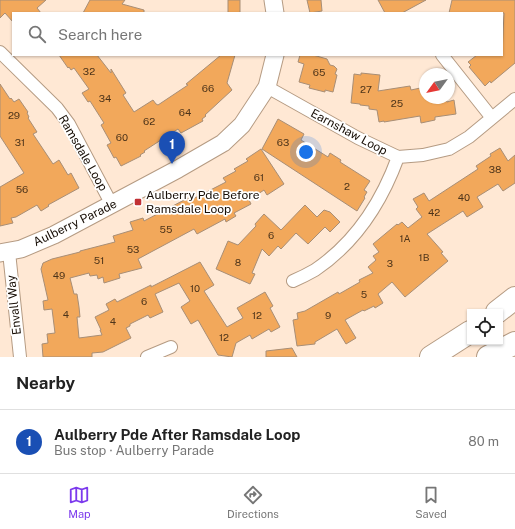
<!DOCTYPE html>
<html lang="en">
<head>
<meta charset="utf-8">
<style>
	:root { --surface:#fff; --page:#f6f6f6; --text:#222; --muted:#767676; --line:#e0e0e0; --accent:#7c3aed }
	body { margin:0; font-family:"Public Sans",sans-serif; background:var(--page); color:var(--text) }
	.controls { position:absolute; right:12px; bottom:12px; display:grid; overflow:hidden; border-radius:0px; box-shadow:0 1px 3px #0004 }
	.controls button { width:36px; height:36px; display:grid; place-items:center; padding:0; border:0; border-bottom:1px solid var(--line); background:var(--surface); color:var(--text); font:20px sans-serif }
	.compass { position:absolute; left:419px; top:68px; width:36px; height:36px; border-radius:50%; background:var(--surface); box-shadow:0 1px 3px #0004; rotate:237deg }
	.you { position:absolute; left:306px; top:152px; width:14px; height:14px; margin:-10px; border:3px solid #fff; border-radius:50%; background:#1a73e8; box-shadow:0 0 0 6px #1a73e833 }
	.badge { display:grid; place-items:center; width:26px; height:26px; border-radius:50%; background:var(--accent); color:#fff; font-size:13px; font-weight:700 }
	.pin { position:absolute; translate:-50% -33px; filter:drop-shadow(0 1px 2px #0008) }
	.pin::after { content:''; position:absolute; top:21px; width:14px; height:12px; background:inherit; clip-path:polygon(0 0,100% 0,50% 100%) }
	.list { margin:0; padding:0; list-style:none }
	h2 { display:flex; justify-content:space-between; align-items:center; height:52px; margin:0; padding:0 16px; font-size:17px }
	h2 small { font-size:13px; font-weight:400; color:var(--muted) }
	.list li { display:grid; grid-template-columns:26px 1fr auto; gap:12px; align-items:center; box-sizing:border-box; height:64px; padding:0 16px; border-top:1px solid var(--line) }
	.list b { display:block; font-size:15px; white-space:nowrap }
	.list p { margin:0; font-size:13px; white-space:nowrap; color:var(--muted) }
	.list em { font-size:13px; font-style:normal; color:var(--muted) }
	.icon { flex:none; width:22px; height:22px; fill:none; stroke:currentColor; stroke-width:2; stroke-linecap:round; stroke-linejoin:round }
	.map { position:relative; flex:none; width:515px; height:357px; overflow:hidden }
	.search { position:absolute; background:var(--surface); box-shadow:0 1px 3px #0004; left:12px; right:12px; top:12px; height:44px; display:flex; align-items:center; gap:10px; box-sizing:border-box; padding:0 14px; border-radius:0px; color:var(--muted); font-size:15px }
	.sheet { height:116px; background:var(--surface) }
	nav { display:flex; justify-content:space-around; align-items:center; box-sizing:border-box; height:56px; border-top:1px solid var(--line); background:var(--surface); font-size:11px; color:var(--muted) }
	nav a { display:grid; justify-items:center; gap:2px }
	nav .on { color:var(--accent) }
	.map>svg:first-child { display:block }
</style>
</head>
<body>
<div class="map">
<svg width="515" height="357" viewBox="0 0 515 357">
	<rect width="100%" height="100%" fill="#ffe8d4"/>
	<path fill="#f2a85b" stroke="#a88e76" d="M0,0h46l-9,8 4,5h-28v9l-8,-9 -5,5z
		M90,0h35l-3,4 22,6v3h-61z
		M228,0h12v13h-12z
		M307,0h14l1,11 -12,2z
		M378,0h48l-24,13h-17z
		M452,0h63v63l-24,20 -1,-2 -5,5 -16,-19 2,-2 -3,-3 9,-7h25l2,-42h-55z
		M59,55h38l14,18v-4l15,24 -3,2 11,17 19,-12 3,4 2,1 30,-20 -2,-1 35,-29h14l-8,28 5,7 -27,25 1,1 -4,3 1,2 -22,12 -3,-4 -34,22 1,1 -5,3 1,1 -20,10 -5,-9 -2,1 -7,-13 4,-2 -10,-18 3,-2 -14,-22 -2,1 -6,-9 7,-4 -15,-21 -3,2 -2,-3 -1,1z
		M300,55h13l14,4 3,6 4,1 3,3 -2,5 2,1 -4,17 -8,-2v2l-16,-4 1,-3 -11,-3 5,-18 -6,-2z
		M361,73l19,2 -2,16 32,-5 1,4 14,-3v11h21l1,4 7,-2 2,14 -21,3v3l-14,3 -1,-7 -36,6v-1l-5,1 -2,-12 -8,-1v-3l-9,-1v-1l-9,-1 3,-29 7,1z
		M0,84l10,15 1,-1 3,4 5,-3 9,13 -1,1 2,4 -1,1 9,14 -4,2 20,30 6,-4 9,15 3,-2 8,15 -31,17 1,1 -8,5 -4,-6 -21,12 -5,1 2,5 -13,3v-39l24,-14 -24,-37z
		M278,119l26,15 -3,6 27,17 2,-4 11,7 -1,2 30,19 -6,9 3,2 -3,5 1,1 -8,13 -95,-62z
		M500,148l8,13 7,-6v28l-12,8 -5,-7 -21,13 6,10 -16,10 -4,-6 -36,23 16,18 -2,1 7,8 -43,36 -13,-15 -14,12 5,9 -8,5 -1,-2 -10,5 -1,-1 -18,10 11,18 -10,6 -9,-15 -22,13v2l-18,2 -4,-26 5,-1 -1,-6 8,-2 33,-19 1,2 21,-12 -1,-2 14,-7 -5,-6 8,-7 -3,-4 6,-4 -6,-8 24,-20 1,1 4,-3 6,6 14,-11 -6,-8 2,-2 -5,-8 11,-6 5,8 49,-32 -2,-3 15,-10 -1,-2z
		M261,149l23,35 -17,11 -3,-5 -15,10 2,4 -17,9 2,3 -10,6 -1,-3 -28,15 -3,-5 -56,30 4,9 -23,6 1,4 -16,5 -1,-6 -5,2 -1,-4 -7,1 -1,-3 -19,5 4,16h3l2,13 1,10h-3l2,21 23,-3 -2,-5h1l-6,-13 14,-7 -3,-6 9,-5 2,3 34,-17v2l49,-25 14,23 -10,6 23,36 16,-9 -6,-10 28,-16 8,14 -3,2 10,19 -9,5 -2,-3 -17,10 -2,-4 -14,8 -4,14 -14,-2 -20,-35 -7,4 -10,-17 9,-6 -11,-18 -24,11 8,18 -13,6 -2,-3 -18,9v2l-4,2 5,10 -28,14 -11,1v4h-49l-1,-13 6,-1 -1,-9 8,-1 -3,-24 -8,1 -1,-9 5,-1 -7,-31 2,-6 9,-4 28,-7v-1l35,-9 -2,-6 20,-6 -3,-8 13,-4 1,3 44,-23 1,3 37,-19 -3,-4 13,-7 -2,-2 14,-8 -2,-2z
		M305,205l12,12 7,-7 6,2 10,10 -10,10 -5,-5 -17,17 -12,-11 -15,16 -3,-3 -9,10 -7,-7 -10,24 3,1 -5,10 -34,-15 12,-28 10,4 18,-19 -1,-2 9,-10 17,16z
		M292,348l5,9h-31v-6z"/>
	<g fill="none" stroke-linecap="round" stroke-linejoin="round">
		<defs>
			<path id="minor" d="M0,52l57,56 12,16 43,81
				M442,55l50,63
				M267,87l91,51 40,19 25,-2 26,-6 20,-12 46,-38
				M9,252l11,105
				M293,281c7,-3 15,-7 22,-11 40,-27 67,-69 83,-113
				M147,357l24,-10"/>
			<path id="secondary" d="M273,0l2,13
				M0,253l21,-4 33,-14 124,-66 45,-26 19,-18 25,-38 8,-32"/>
			<path id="motorway" d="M497,312l18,-14
				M431,357l39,-25
				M488,357l27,-14"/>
		</defs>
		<use href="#minor" stroke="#b59b83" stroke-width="14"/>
		<use href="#secondary" stroke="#b59b83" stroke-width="19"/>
		<use href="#motorway" stroke="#b59b83" stroke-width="24"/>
		<use href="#minor" stroke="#fff" stroke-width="12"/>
		<use href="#secondary" stroke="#fff" stroke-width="17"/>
		<use href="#motorway" stroke="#fff" stroke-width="22"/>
	</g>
	<rect fill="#c13135" stroke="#fff" stroke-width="1.5" x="134" y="198" width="8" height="8" rx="2"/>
	<g text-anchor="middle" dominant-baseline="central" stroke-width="3.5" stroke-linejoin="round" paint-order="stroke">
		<g font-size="10" fill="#4d341a">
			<text x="89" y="71">32</text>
			<text x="319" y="72">65</text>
			<text x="208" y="88">66</text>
			<text x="366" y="89">27</text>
			<text x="105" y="98">34</text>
			<text x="397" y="103">25</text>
			<text x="185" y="112">64</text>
			<text x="14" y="115">29</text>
			<text x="149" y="121">62</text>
			<text x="122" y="137">60</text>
			<text x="20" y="142">31</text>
			<text x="283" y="142">63</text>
			<text x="495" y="169">38</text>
			<text x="259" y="177">61</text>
			<text x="347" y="186">2</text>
			<text x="22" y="189">56</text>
			<text x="464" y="197">40</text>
			<text x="434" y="212">42</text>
			<text x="166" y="229">55</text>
			<text x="271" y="235">6</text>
			<text x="405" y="238">1A</text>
			<text x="133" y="249">53</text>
			<text x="424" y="257">1B</text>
			<text x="99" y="260">51</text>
			<text x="238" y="262">8</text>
			<text x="390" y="263">3</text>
			<text x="59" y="275">49</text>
			<text x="195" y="288">10</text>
			<text x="364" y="294">5</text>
			<text x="144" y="301">6</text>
			<text x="66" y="314">4</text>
			<text x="257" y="315">12</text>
			<text x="328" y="315">9</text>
			<text x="113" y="321">4</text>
			<text x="224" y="337">12</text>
		</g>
		<g font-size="12" fill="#160d05" stroke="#fff">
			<text transform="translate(349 132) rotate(28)">Earnshaw Loop</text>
			<text transform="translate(83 153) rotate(60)">Ramsdale Loop</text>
			<text transform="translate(75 223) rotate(-26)">Aulberry Parade</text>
			<text transform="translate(14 305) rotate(-96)">Envall Way</text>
		</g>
		<g font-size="12" fill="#160d05" stroke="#fff" text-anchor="start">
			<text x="146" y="195">Aulberry Pde Before<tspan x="146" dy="14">Ramsdale Loop</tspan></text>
		</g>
	</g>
</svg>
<div class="controls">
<button><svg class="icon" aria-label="locate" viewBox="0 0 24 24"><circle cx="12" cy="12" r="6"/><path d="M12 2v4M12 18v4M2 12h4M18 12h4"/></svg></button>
</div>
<svg class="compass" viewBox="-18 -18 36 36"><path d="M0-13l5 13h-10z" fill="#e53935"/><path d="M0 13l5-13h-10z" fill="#767676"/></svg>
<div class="you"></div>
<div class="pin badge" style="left:172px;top:164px;background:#1a4fb4">1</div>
<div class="search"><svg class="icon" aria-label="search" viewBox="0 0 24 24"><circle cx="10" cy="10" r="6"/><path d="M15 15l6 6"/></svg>Search here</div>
</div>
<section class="sheet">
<h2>Nearby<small></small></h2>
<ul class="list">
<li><span class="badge" style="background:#1a4fb4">1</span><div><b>Aulberry Pde After Ramsdale Loop</b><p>Bus stop · Aulberry Parade</p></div><em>80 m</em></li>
</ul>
</section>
<nav>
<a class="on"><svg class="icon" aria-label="map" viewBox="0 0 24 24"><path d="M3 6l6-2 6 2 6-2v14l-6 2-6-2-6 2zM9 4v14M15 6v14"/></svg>Map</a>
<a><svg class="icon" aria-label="directions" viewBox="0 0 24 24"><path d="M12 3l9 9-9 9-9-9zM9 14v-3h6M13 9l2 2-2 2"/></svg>Directions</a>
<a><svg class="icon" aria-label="saved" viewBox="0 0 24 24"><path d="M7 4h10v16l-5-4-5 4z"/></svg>Saved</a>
</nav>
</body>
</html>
